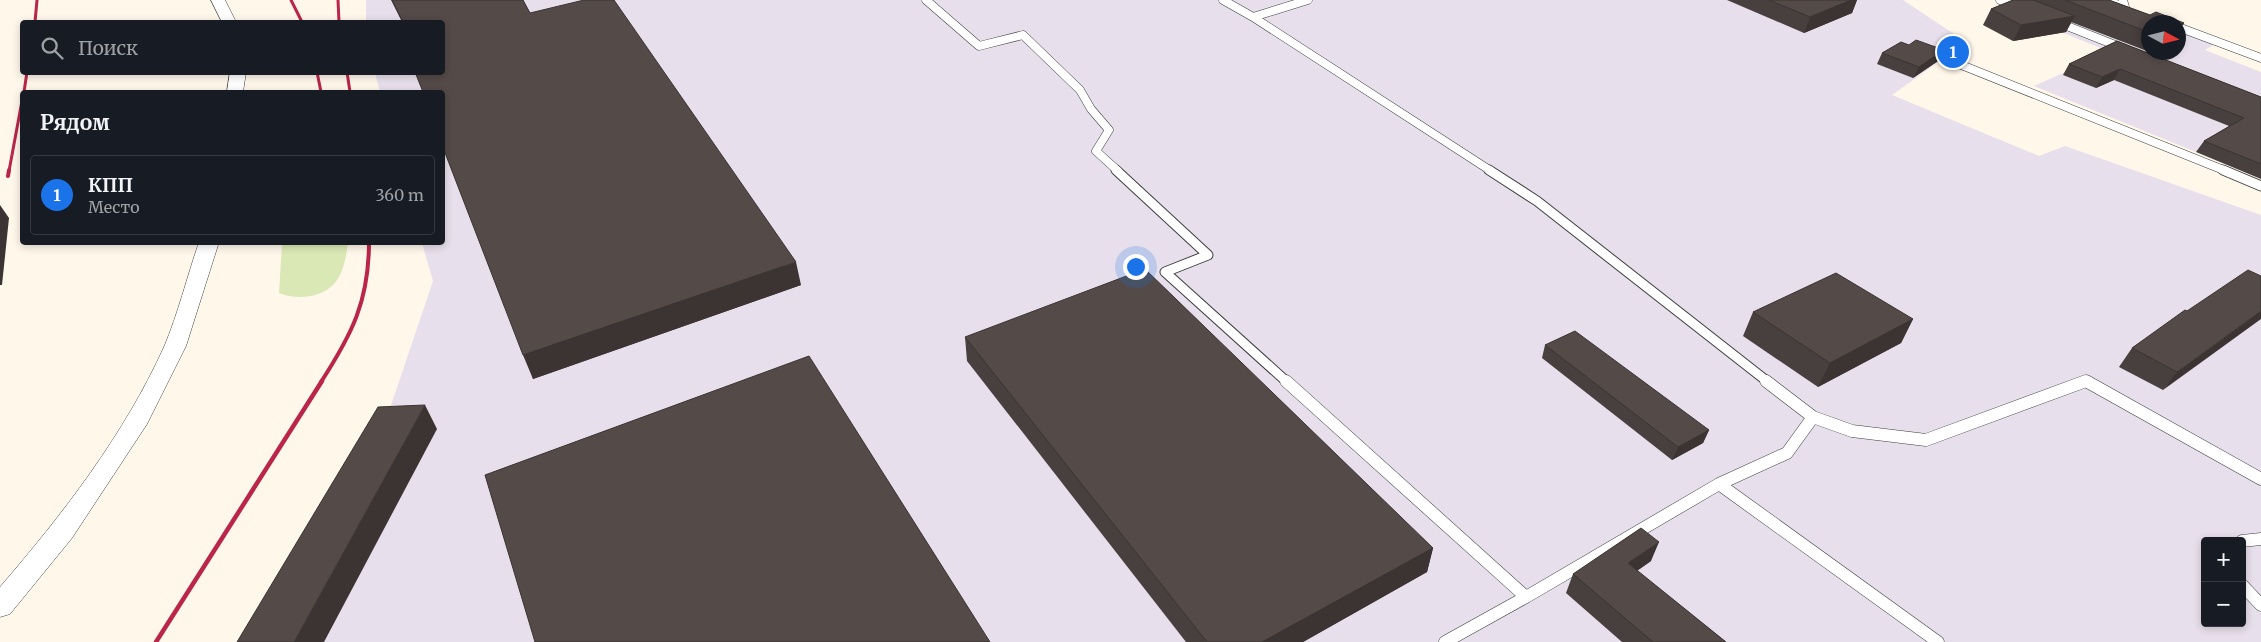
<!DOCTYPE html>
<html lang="ru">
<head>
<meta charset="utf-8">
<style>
	:root { --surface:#171b24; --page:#242831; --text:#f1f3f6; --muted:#9ea1a6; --line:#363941; --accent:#1a73e8 }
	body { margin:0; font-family:Merriweather,serif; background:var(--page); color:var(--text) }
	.controls { position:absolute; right:15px; bottom:15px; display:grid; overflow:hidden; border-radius:5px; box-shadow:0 2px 8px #0003 }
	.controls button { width:45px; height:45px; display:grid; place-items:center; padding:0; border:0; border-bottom:1px solid var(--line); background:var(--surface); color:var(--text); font:25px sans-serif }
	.compass { position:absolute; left:2141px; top:15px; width:45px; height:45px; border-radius:50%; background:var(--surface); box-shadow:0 2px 8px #0003; rotate:97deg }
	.you { position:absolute; left:1135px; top:266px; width:18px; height:18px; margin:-12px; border:4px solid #fff; border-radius:50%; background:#1a73e8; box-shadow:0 0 0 8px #1a73e833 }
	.badge { display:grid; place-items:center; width:32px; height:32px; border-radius:50%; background:var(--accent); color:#fff; font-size:16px; font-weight:700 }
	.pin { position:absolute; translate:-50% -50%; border:2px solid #fff; box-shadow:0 1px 5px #0006 }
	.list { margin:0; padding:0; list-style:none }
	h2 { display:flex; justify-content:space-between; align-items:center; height:65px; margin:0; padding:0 20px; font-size:21px }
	h2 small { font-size:16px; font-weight:400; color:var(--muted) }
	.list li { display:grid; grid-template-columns:32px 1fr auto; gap:15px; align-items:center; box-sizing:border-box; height:80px; margin:0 10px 10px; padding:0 10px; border:1px solid var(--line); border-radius:5px }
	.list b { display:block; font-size:19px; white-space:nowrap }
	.list p { margin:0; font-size:16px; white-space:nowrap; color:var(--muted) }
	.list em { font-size:16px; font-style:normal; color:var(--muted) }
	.icon { flex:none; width:28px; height:28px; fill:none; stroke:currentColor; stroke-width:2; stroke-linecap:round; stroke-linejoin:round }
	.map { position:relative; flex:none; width:2261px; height:642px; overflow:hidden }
	.search { position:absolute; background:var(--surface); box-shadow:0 2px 8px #0003; left:20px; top:20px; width:425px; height:55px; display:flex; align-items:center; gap:12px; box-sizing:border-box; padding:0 18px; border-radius:5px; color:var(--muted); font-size:19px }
	.panel { position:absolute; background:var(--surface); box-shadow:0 2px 8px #0003; left:20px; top:90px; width:425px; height:155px; border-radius:5px }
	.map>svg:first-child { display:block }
</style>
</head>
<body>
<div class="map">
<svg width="2261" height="642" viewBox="0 0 2261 642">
	<rect width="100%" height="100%" fill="#fff7ea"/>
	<path fill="#e7dfeb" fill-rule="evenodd" d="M366,0h1537l57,38 -4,5 13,7 -14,8 -7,-3 -56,40 147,61 26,-10 196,69v427h-2000l124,-219 48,-142 -11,-38 20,-1v-150h-62l-5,-19 67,-1v-50h-76zM2205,541h37v82h-37z
		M2014,0l134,22v30h30l1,-21 36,13 -10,6 56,22v81l-41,-14 -24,13 -162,-66 76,-34 -112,-46z"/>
	<path fill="#dae8b5" d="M282,243h66c-2,13 -4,30 -14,41 -13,14 -38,16 -55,9z"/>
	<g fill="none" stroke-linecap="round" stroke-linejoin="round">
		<defs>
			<path id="lane-far2" d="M926,0l53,46 44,-11 57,55 11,19 18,21 -13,21 22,20
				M1223,0l30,17 238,154
				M2000,0l17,7
				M2105,0l20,7 -2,-7
				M1253,17l55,-17
				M2057,22l68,27
				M2178,27l83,31
				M1944,58l282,113"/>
			<path id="lane-far1" d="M1116,170l92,85 -43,17 122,110
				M1489,170l48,31 231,181
				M2223,170l38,16
				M2084,382h4"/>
			<path id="lane" d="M1286,381l240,216 193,-113 219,158
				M1766,381l47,36 39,14 74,9 160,-59 175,98
				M1719,484l68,-31 26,-36
				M2242,541l19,-2
				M2242,585l19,20
				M1445,642l81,-45"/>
			<path id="street" d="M211,0h14l11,22h-14z
				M230,72h16l-3,20h-16z
				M199,242h20l-33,104 -39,78 -75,114 -62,76 -10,3v-30c63,-73 124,-152 164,-240 14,-33 23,-70 35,-105z"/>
		</defs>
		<use href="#lane-far2" stroke="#3f3f3f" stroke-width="9"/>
		<use href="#lane-far1" stroke="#3f3f3f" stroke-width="11"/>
		<use href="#lane" stroke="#3f3f3f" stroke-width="13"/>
		<use href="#street" stroke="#3f3f3f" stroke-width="1"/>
		<use href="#lane-far2" stroke="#fff" stroke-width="8"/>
		<use href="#lane-far1" stroke="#fff" stroke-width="9"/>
		<use href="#lane" stroke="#fff" stroke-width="12"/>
		<use href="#street" fill="#fff" fill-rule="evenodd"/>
		<path stroke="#ba254a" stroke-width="3" d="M291,0l11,22
			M338,0l1,22
			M35,22l2,-22
			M317,72l4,20
			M347,72l3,20
			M24,92l3,-20
			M9,171l13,-70"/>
		<path stroke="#ba254a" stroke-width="4" d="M8,176l1,-6
			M321,382c31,-48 48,-81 48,-140"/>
		<path stroke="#ba254a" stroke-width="4.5" d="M156,642l166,-261"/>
	</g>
	<path fill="#48403e" d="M391,0h132l7,13 271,272 -268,94 -91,-357h-40z
		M1727,0h130l-5,13 -48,20z
		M2013,0h96l41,15 34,8 -6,9v-10h-30v28l-1,1 -76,-29 -5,10 -53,9 -30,-16 8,-16z
		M2117,41l144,56v82l-65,-27 8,-11 25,-15 -115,-46 -18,8 -33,-13 6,-11z
		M1909,45l35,5 -6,11 -25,17 -36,-14 5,-11z
		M2261,276l-98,114 -44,-23 13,-19 55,-37z
		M1753,312l160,7 -12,24 -83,44 -75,-51z
		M965,337l468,211 -6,24 -124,70h-117l-219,-281z
		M1545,345l164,85 -6,13 -31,17 -130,-102z
		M1651,561l-14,10 89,71h-104l-56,-49 7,-19z"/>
	<path fill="#3b3432" d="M1851,0h6l-5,13 -48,20 6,-16z
		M2075,16l-9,16 -53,9 8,-16z
		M2184,23l-6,9v-7z
		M1944,50l-6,11 -25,17 6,-11z
		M2120,69l-6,11 -18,8 6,-11z
		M0,205l9,13 -7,67h-2z
		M796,262l5,23 -268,94 -10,-24z
		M2261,311v8l-98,71 14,-18z
		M1913,319l-12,24 -83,44 12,-24z
		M425,405l12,24 -113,213h-30z
		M1709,430l-6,13 -31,17 6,-13z
		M1659,542l-8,19 -31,21 8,-19z
		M1433,548l-6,24 -124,70h-41z"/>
	<path fill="#544a48" stroke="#3b3432" d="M392,0h131l7,13 54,-13h30l182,262 -273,93 -81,-210v-53h-19l-8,-20h27v-50h-39z
		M1769,0h82l-41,17z
		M2013,0h20l42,16 -54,9 -30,-16z
		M2065,0h44l41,15 6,-3 28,11 -6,2v-3h-30v10z
		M1916,40l28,10 -25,17 -37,-14 19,-11 8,3z
		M2117,41l144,56v67l-57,-23 40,-23 -124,-49 -18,8 -33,-13z
		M1145,269l288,279 -171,94h-55l-242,-305z
		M2248,270l13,6v35l-84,61 -45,-24 53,-38 2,1z
		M1836,273l77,46 -83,44 -77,-51z
		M1575,331l134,99 -31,17 -133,-102z
		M809,356l181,286h-455l-50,-167z
		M425,405l-131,237h-57l141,-235z
		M1641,528l18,14 -31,21 98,79h-73l-80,-68z"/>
</svg>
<div class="controls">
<button>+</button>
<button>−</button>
</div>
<svg class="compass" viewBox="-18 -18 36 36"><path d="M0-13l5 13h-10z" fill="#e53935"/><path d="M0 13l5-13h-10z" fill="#9ea1a6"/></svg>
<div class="you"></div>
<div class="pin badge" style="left:1953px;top:52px">1</div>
<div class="search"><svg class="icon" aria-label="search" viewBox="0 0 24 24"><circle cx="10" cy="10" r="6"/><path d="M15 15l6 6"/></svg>Поиск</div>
<section class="panel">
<h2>Рядом<small></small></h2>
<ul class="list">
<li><span class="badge">1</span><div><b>КПП</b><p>Место</p></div><em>360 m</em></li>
</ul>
</section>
</div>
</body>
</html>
